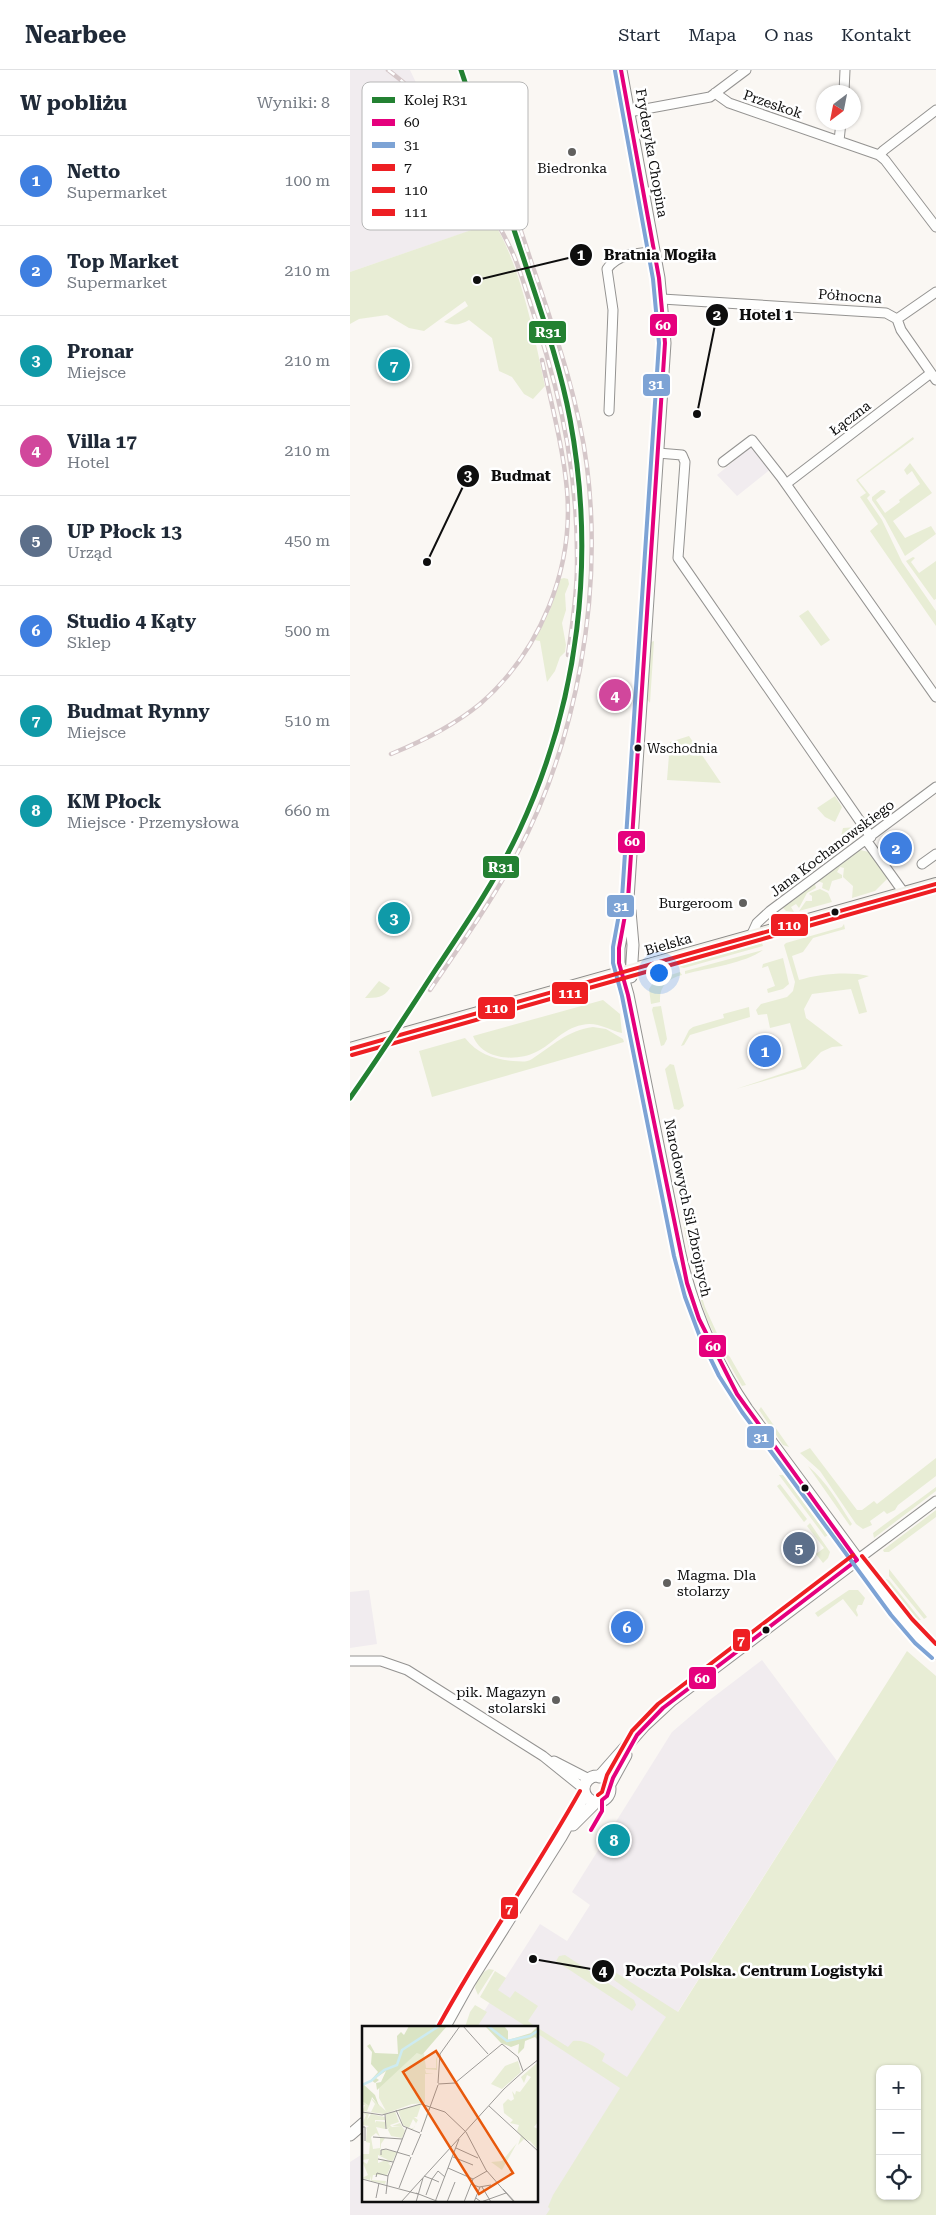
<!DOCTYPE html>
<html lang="pl">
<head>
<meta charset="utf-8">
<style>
	:root { --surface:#fff; --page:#f2f2f3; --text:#1f2937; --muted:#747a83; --line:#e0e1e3; --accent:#111827 }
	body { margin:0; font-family:"Roboto Serif",serif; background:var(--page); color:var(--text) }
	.controls { position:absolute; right:15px; bottom:15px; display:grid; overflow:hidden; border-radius:10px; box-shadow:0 1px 4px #0004 }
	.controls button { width:45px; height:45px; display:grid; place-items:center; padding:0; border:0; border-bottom:1px solid var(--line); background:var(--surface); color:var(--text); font:25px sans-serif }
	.compass { position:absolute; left:466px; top:15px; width:45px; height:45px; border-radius:50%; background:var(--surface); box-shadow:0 1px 4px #0004; rotate:212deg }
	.you { position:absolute; left:308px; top:902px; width:18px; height:18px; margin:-12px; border:4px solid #fff; border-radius:50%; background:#1a73e8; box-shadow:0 0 0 8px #1a73e833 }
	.badge { display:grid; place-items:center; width:32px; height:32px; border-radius:50%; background:var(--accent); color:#fff; font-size:16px; font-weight:700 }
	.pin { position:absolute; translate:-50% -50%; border:2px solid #fff; box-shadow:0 1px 5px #0006 }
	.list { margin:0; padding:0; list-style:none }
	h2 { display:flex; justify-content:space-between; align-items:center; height:65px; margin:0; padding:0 20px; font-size:21px }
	h2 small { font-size:16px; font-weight:400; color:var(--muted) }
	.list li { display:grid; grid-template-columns:32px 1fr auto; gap:15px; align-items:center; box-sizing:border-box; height:90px; padding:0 20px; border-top:1px solid var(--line) }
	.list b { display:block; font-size:19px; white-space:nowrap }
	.list p { margin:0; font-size:16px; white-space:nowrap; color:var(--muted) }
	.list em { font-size:16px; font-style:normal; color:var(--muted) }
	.icon { flex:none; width:28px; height:28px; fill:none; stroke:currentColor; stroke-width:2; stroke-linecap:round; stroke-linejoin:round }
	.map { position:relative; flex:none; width:586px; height:2145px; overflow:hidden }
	header { display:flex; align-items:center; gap:30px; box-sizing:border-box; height:70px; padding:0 25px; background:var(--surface); border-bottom:1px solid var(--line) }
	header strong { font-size:24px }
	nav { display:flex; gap:28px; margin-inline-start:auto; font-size:18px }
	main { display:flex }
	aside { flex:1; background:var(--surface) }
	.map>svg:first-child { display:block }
</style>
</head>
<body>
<header>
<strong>Nearbee</strong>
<nav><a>Start</a><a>Mapa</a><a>O nas</a><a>Kontakt</a></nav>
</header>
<main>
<aside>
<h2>W pobliżu<small>Wyniki: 8</small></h2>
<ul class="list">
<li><span class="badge" style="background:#3f7fe0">1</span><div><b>Netto</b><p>Supermarket</p></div><em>100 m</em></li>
<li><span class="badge" style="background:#3f7fe0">2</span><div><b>Top Market</b><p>Supermarket</p></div><em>210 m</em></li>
<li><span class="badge" style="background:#0f9aa8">3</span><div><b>Pronar</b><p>Miejsce</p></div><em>210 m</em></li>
<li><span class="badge" style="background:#d1479c">4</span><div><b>Villa 17</b><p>Hotel</p></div><em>210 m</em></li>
<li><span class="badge" style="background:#5c6f8a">5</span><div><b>UP Płock 13</b><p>Urząd</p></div><em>450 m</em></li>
<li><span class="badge" style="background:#3f7fe0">6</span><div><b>Studio 4 Kąty</b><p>Sklep</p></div><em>500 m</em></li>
<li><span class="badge" style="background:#0f9aa8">7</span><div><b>Budmat Rynny</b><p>Miejsce</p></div><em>510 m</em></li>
<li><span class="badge" style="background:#0f9aa8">8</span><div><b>KM Płock</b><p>Miejsce · Przemysłowa</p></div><em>660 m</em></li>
</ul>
</aside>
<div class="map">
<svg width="586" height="2145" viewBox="0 0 586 2145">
	<rect width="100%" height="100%" fill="#faf7f3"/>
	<path fill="#f1ecef" d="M0,0h60l40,84 31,73 -131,45z
		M409,370l18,24 -40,32 -20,-21z
		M19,1520l8,54 -27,4v-56z
		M412,1590l75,101 -207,326 -74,128h-206v-53l14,-9v48h174v-173l-64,-1 66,-103 27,17 23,-36 -18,-13 100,-160 35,-30z"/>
	<path fill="#e8edd5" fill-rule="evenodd" d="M118,126h5c43,40 60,134 72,190l-12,13 -9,-5 -12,-17 -13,-6 -7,-33 -23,-18c-9,5 -15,6 -25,2l24,-16 -3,-5 -41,30 -15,-3 -22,-13 -28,4 -9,5v-52l130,-45z
		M563,367l1,2 -56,41 12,15 -3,3 15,22 20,42 34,49v15l-66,-95 8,-7 -18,-27 6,-4 -10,-13z
		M560,393l22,30 -39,28 12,17 26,-12 5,8 -31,22 -20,-37 -13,-19v-3l9,-7h3l2,2 -10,8 9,13 15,-11 -1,-2 21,-16 -8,-13 -5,4 -3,-5z
		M563,487l2,1 -4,4 8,11 17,-12v38l-2,1 -28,-39z
		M214,508l4,1 1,5 -4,10 1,16 -4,13 4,22 -1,7 -5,5 -5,14 -8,11 -7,-41 -6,-1 16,-30 10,-31z
		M458,540l22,30 -9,6 -22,-30z
		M304,571l-4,62 -3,-4 4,-57z
		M339,666l32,47 -54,-3 3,-38z
		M485,726l7,11 -7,15 -10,-5 -8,-9z
		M507,757l3,5 -17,13 -3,-5 3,-12z
		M510,780l9,2 19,26 -13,13 -23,7 1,-12 -10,-9 1,-9 -4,-1 -3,5 5,3v3l-10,3 -3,10 -7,-3 1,-5 -5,-2 -3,3 1,4 -9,5 -8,15 -3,-4 -5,3 3,5 -8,-1 -4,-4z
		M470,819l8,4 4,9 -33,9 7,-10h6v-5l-3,-2 1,-1z
		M494,854l1,5 -32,9 -10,14 -11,4 7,24c20,-6 50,-9 70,-4l-11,4 9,32 -8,2 -8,-25 -39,5 -8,15 2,9 37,28 -11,1 -11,5 -16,17 -69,20 66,-22 -12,-44 -20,5 -3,-14 -9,1 -2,-5 5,-6 26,-7 6,-6 2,-9 -11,-37 2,-2 56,-16z
		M412,873l1,3 -79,22 -5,-1 -1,-3 24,-7 22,-3z
		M413,880c-17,13 -55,18 -78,24v-3z
		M433,888l6,26 -6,5 -15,4 -1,-4 8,-3 -7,-20 -6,2 1,-4z
		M330,902l2,3c-15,4 -23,12 -22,27l-9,2 -2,-15 6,-9z
		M29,911l11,7c-6,10 -14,10 -25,10z
		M253,930l17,14 2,19c-14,-3 -25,-12 -40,-8 -20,4 -29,19 -46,27 -20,10 -54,8 -63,-16z
		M311,936l6,33 -3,6 -3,1 -9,-36 1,-3z
		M399,937l1,10 -60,18 -6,10 -3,1 8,-16 4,-3 31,-9 -1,-4z
		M243,957l13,2 17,10 1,3 -192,55 -13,-46 46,-13c13,16 28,21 48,23 6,0 13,2 19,-2 20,-13 36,-29 61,-32z
		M320,994l4,1 10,41 -5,4 -5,-1 -9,-40z
		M318,1051l6,46 22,107 -10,-36 -19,-112z
		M349,1218l6,19 21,46 4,4 16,28 -4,1c-12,-21 -43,-74 -43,-98z
		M411,1337l28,40 -6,-2 -24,-35z
		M460,1378l47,62h5l12,-9 3,3 59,-46v18l-38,29 -3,5 -8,4 -3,-3 -14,10 2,4 -9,4 -7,-5 -36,-53 -20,-18z
		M458,1396c19,16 31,38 44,58l-2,2z
		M429,1405h4l45,60 -3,2z
		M430,1414l27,35 -3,3 -27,-36z
		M586,1417v4l-62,47 -1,-5c21,-16 42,-30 63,-46z
		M586,1440v7l-47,35h-5l-1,-2z
		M460,1453l20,29 -2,6 -5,5 -7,-9 8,-6 -17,-22z
		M539,1499l38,48 -3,2 -35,-43z
		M536,1509l3,1 32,40h-6l-30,-39z
		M499,1520h9l7,8 -3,7h-4l-2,5 2,5 -1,2 -14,-18 -25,18 -3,-4z
		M557,1581l29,25v539h-390l4,-6 -2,-2 5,-12 67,-107 -82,-54v-6l30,19 5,-6c12,-2 22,6 32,13l-3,7 25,16 39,-60 -52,-37 -4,-11 68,43zM530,1999h37v127h-37z
		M215,1885l69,45 2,5 -4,6 -76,-50 3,-5z
		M139,1899l5,1 -16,25 -3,-7c1,-7 6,-16 14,-19z
		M145,1901l11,7 -8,12 12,8 5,-7 23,15 -10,15 9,7 -10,-1 -47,-30z
		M125,1935l12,7 -10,15h-12l5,-15z"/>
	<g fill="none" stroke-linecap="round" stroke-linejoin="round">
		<defs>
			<path id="minor" d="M494,22l1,-22
				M365,23l14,10 150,52 6,5 51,67
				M279,42l81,-15 36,-27
				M489,71l2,-19
				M529,85l5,-5 52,-40
				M312,229l224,14 11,6
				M547,249l4,11 35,50
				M547,249l39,-27
				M259,341l4,-101 -6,-41c10,-15 30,-16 47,-17
				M308,383l24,2 3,7 -7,96 193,279
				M373,392l29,-22 29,37 155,220
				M436,414l145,-111
				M516,770l38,53
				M572,794l14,-10
				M401,866l6,-13 13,-12 166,-124
				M507,1490l79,-59
				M0,1591h31l26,9 136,86 41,33
				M204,1691l35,18"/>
			<path id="tertiary" d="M271,0l38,208 6,65 -37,556 -9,49v15l9,32 52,259c13,56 34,107 67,155l149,202 24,28 16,14
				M280,841l3,34 -2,32
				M234 1719a13 13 0 1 1 26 0a13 13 0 1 1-26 0Z
				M249,1707l45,-51 28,-26 185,-140
				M259,1716l17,-31
				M223,1755l23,-23
				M94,1958l25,-45 92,-146 24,-43
				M0,2065l14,-12"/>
			<path id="secondary" d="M0,979l586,-165"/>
		</defs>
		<use href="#minor" stroke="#949391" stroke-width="11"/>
		<use href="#tertiary" stroke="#949391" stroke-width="13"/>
		<use href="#secondary" stroke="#8b8a88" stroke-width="14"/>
		<use href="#minor" stroke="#fefefd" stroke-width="9"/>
		<use href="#tertiary" stroke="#fefefd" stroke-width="11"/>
		<use href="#secondary" stroke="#f4f1ea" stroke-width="12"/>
		<defs>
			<path id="rail" d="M38,0c39,28 62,69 85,109 14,26 29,50 41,77 9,22 15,45 23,68 26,80 41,156 40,241 0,30 -5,60 -9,90
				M41,684c32,-13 62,-28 89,-50 60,-52 94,-135 87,-214 -4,-44 -16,-87 -25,-130
				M80,920c30,-44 62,-89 87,-136 60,-113 86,-260 70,-387 -11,-87 -46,-171 -72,-255"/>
		</defs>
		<use href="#rail" stroke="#d5c7c9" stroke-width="4.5"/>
		<use href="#rail" stroke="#fff" stroke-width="2.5" stroke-dasharray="8" stroke-linecap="butt"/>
		<defs>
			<path id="bus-1" d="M271,0l38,208 6,65 -37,556 -9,49v15l9,32 59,288 12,36 38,75 120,166
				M241,1760l11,-19v-11l5,-4 6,-18 24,-43 26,-27 194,-148"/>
			<path id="bus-2" d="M265,1l38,208 6,64 -37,555 -9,49v16l9,33 52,260 11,41 15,40 19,39 23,36 149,203 24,28 17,15"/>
			<path id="bus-3" d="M512,1486l50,63 24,25
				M248,1725l4,-3 5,-17 25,-44 26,-27 195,-149
				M89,1955c44,-80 96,-154 141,-234"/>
			<path id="bus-4" d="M0,979l586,-165"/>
			<path id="bus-5" d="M2,985l584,-165"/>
		</defs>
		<use href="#bus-1" stroke="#fff" stroke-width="8"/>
		<use href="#bus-2" stroke="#fff" stroke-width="8"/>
		<use href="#bus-3" stroke="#fff" stroke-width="8"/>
		<use href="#bus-4" stroke="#fff" stroke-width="8"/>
		<use href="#bus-5" stroke="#fff" stroke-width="8"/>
		<use href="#bus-1" stroke="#e5007d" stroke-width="4"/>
		<use href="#bus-2" stroke="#7da3d5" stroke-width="4"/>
		<use href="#bus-3" stroke="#ee1f23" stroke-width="4"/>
		<use href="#bus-4" stroke="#ee1f23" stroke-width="4"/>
		<use href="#bus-5" stroke="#ee1f23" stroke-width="4"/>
		<defs>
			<path id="rail-1" d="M0,1028c30,-42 58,-86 86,-129 30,-45 60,-89 83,-138 60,-129 77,-272 51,-412 -10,-54 -29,-107 -46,-159 -21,-63 -42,-127 -63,-190"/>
		</defs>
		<use href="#rail-1" stroke="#fff" stroke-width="9"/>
		<use href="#rail-1" stroke="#238132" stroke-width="5"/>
	</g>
	<g fill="#61605e" stroke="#fff" stroke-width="2">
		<circle cx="222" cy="82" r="5"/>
		<circle cx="393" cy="833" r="5"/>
		<circle cx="317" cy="1513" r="5"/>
		<circle cx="206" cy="1630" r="5"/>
	</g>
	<g fill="#0e0e0e" stroke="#fff" stroke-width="2">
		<circle cx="288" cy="678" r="4.5"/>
		<circle cx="485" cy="842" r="4.5"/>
		<circle cx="455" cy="1418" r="4.5"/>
		<circle cx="416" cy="1560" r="4.5"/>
	</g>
	<g text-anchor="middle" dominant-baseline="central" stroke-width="5" stroke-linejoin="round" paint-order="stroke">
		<g font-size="13" fill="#0e0e0e" stroke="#fff" text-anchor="start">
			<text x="297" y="678">Wschodnia</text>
		</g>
		<g font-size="14" fill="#0e0e0e" stroke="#fff">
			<text transform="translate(423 34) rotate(19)">Przeskok</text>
			<text transform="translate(302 83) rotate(80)">Fryderyka Chopina</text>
			<text transform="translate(500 226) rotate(4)">Północna</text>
			<text transform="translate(500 348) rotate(-37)">Łączna</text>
			<text transform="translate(482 778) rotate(-37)">Jana Kochanowskiego</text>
			<text transform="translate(318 874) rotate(-16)">Bielska</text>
			<text transform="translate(338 1138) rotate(78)">Narodowych Sił Zbrojnych</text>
		</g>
		<g font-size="14" fill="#0e0e0e" stroke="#fff" text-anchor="end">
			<text x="222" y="98" text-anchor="middle">Biedronka</text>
			<text x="383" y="833">Burgeroom</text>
			<text x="327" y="1505" text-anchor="start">Magma. Dla<tspan x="327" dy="16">stolarzy</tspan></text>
			<text x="196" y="1622">pik. Magazyn<tspan x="196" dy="16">stolarski</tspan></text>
		</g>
	</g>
	<g transform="translate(12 1956)">
		<rect width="176" height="176" fill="#faf7f3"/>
		<path d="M79,23l-4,10v11l-12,-1 1,4h8l-9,1v29l-13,1 -28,10 -22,-3 3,-6h-3v-4l7,5 -2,5 4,1 4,-8 -5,-7 16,14 -7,-13v-11l39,-35 4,3 2,-2 2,15h10v-9zM156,35l3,11 -19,17 -11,-5 14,-18zM176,36v60l-4,5 4,2v21l-8,-9 -6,-2 -6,6 3,-9 -4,-5 2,-6 -9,-2 3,-3 -9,-7 -1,-9 5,-5 3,2 3,-2 -2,-8 3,4 1,-4 4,1 11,-15 -4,-2 -3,8 -3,-6zM60,78l6,2 2,1 -9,24 8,-24 -8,-2 -4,12h-3l4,3 -5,9 -3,-1h4l2,-5 -3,-4 -4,9 -6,-3 -5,-15zM33,85l4,11 -9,3 2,2h9l-9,-1 8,-3 5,8 -3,7 -11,-2 -3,-6 2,-4 -2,3h-2v-15zM0,86l7,2 -2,6 4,-6 14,3v3h-10v3l1,-2 9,1v7l-9,-2 4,10 -4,-4 -5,4 2,12 7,-1v-10h5l-4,6 -1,11 2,-6 15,3 -5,10 -14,-7v4h5l2,1 -7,-1v4l8,-3 6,4 -4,-1 3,3 -4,9h-14l-1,5 14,1 -1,3 -14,-3v-5l-1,4 -8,-2 6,-3 -6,-14 5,3 2,-5 -7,1v-6h7l1,-11 -4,-1 1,-14 -2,3 1,-3 3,-2 -7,-1 4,-10zM155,117l-15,27 -11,-8 11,-1z" fill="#e8edd5"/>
		<path d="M47,0h38l-25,29 -5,-2 -40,37 -1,-7 5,-1 5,-11 -10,7 3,2 -4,3 -4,-3 7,-8 -7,-8 1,-12 -5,-6 3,-2 5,9 23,1 -1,-18 4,-4 3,3zM123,0h19l4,5v9l23,-7 7,-7v14l-3,-3 -10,4 -1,7 -6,6 1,-10 -8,3 -10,-4zM0,57l13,12 4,11 -7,-9 -3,9 -7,-5z" fill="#dae4c4"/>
		<path fill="none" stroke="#cdebf1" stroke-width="2.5" d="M126,0l19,15 23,-5 9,-6M0,59l9,-4 13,-11 13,-5 5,-15 37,-24"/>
		<path fill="none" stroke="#9c9a97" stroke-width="1" d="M101,0l25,28M163,44l14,-11M76,57l2,-29 20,-28M76,58l17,-1 47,-39 16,13 5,14M127,80l50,46M34,84l7,16 17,7M0,86l20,3 39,-11 24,8 21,20 20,38 28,32M23,88l1,15M0,101h3v14M59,106l17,-47M11,111l29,2M94,122l22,10M19,129v-5l5,-1 24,7M50,129l9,-21M91,131l20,8M16,133l15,3M86,142l25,11M62,150l8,3 6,-8 7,6M14,151l1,-4 11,3M0,153l56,15M109,158l8,3 12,-2M120,161l9,15M37,162l12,-31M141,163l12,13M48,166l94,-103 22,-20M54,167l23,9M24,168l2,-18 19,-49M64,169l6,-16 7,3M14,172l3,-15M114,172l5,4 25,-9M39,176l11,-12M54,176l7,-24M73,176l24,-63M85,176l8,-20M102,176l9,-23 14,-8M112,176l6,-15"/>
		<path fill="#e8590c" fill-opacity="0.15" stroke="#e8590c" stroke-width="2.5" d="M74,25l77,122 -34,21 -76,-122z"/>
		<rect width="176" height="176" fill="none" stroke="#0e0e0e" stroke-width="2.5"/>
	</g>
	<rect x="12" y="12" width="166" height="148" rx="8" fill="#fff" stroke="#b7b7b7" stroke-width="1"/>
	<rect x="22" y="27" width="23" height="6" fill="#238132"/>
	<rect x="22" y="49" width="23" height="7" fill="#e5007d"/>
	<rect x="22" y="72" width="23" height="6" fill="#7da3d5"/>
	<rect x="22" y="94" width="23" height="7" fill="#ee1f23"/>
	<rect x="22" y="117" width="23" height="6" fill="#ee1f23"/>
	<rect x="22" y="139" width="23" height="7" fill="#ee1f23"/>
	<g font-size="14" fill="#0e0e0e">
		<text x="54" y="35">Kolej R31</text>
		<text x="54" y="57">60</text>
		<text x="54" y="80">31</text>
		<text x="54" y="102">7</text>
		<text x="54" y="125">110</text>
		<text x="54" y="147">111</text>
	</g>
	<path fill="none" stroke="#0e0e0e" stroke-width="2" d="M127 210L231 185M347 344L367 245M77 492L118 406M183 1889L253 1901"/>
	<g fill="#0e0e0e" stroke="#fff" stroke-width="2">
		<circle cx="127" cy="210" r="5"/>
		<circle cx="347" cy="344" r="5"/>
		<circle cx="77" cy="492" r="5"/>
		<circle cx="183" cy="1889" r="5"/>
		<circle cx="231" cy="185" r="12"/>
		<circle cx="367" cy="245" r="12"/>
		<circle cx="118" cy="406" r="12"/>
		<circle cx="253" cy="1901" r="12"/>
	</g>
	<g font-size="15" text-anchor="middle" font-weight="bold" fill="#fff">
		<text x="231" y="190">1</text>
		<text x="367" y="250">2</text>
		<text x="118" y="411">3</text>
		<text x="253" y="1906">4</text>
	</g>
	<g font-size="15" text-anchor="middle" font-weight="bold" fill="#0e0e0e" stroke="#fff" stroke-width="5" stroke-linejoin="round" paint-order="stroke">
		<text x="310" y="190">Bratnia Mogiła</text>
		<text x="416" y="250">Hotel 1</text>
		<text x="171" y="411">Budmat</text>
		<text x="404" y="1906">Poczta Polska. Centrum Logistyki</text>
	</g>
	<g stroke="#fff" stroke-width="2">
		<rect x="299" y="243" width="29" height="24" rx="5" fill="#e5007d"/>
		<rect x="178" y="250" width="39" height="24" rx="5" fill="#238132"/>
		<rect x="292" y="303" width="29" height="24" rx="5" fill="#7da3d5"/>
		<rect x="267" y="760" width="29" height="24" rx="5" fill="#e5007d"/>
		<rect x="132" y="785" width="38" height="24" rx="5" fill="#238132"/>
		<rect x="256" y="824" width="29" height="24" rx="5" fill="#7da3d5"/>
		<rect x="420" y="843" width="39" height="24" rx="5" fill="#ee1f23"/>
		<rect x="201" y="911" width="38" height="24" rx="5" fill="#ee1f23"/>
		<rect x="127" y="926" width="39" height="24" rx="5" fill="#ee1f23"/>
		<rect x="348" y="1264" width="29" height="24" rx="5" fill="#e5007d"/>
		<rect x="396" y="1355" width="29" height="24" rx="5" fill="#7da3d5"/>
		<rect x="382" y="1558" width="19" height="24" rx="5" fill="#ee1f23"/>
		<rect x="338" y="1596" width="29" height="24" rx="5" fill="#e5007d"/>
		<rect x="150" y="1826" width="19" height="24" rx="5" fill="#ee1f23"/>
	</g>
	<g font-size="14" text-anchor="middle" font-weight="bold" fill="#fff">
		<text x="313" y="260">60</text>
		<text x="198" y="267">R31</text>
		<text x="306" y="319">31</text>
		<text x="282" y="776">60</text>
		<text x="151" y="802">R31</text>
		<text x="271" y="841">31</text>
		<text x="439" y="860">110</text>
		<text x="220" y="928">111</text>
		<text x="146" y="943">110</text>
		<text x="363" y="1281">60</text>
		<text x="411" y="1372">31</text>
		<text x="391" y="1575">7</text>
		<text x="352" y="1613">60</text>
		<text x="159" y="1843">7</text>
	</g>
</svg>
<div class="controls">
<button>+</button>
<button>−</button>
<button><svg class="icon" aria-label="locate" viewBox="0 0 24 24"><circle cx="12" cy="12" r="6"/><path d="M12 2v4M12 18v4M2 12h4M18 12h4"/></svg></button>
</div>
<svg class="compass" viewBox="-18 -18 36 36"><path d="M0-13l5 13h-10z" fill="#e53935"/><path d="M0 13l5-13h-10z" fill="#747a83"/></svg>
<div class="you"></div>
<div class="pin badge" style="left:415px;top:981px;background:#3f7fe0">1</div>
<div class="pin badge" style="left:546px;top:778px;background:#3f7fe0">2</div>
<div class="pin badge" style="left:44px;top:848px;background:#0f9aa8">3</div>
<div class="pin badge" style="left:265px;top:625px;background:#d1479c">4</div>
<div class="pin badge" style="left:449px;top:1478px;background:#5c6f8a">5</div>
<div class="pin badge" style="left:277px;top:1557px;background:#3f7fe0">6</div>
<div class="pin badge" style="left:44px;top:295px;background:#0f9aa8">7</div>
<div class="pin badge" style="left:264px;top:1770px;background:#0f9aa8">8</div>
</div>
</main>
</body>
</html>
